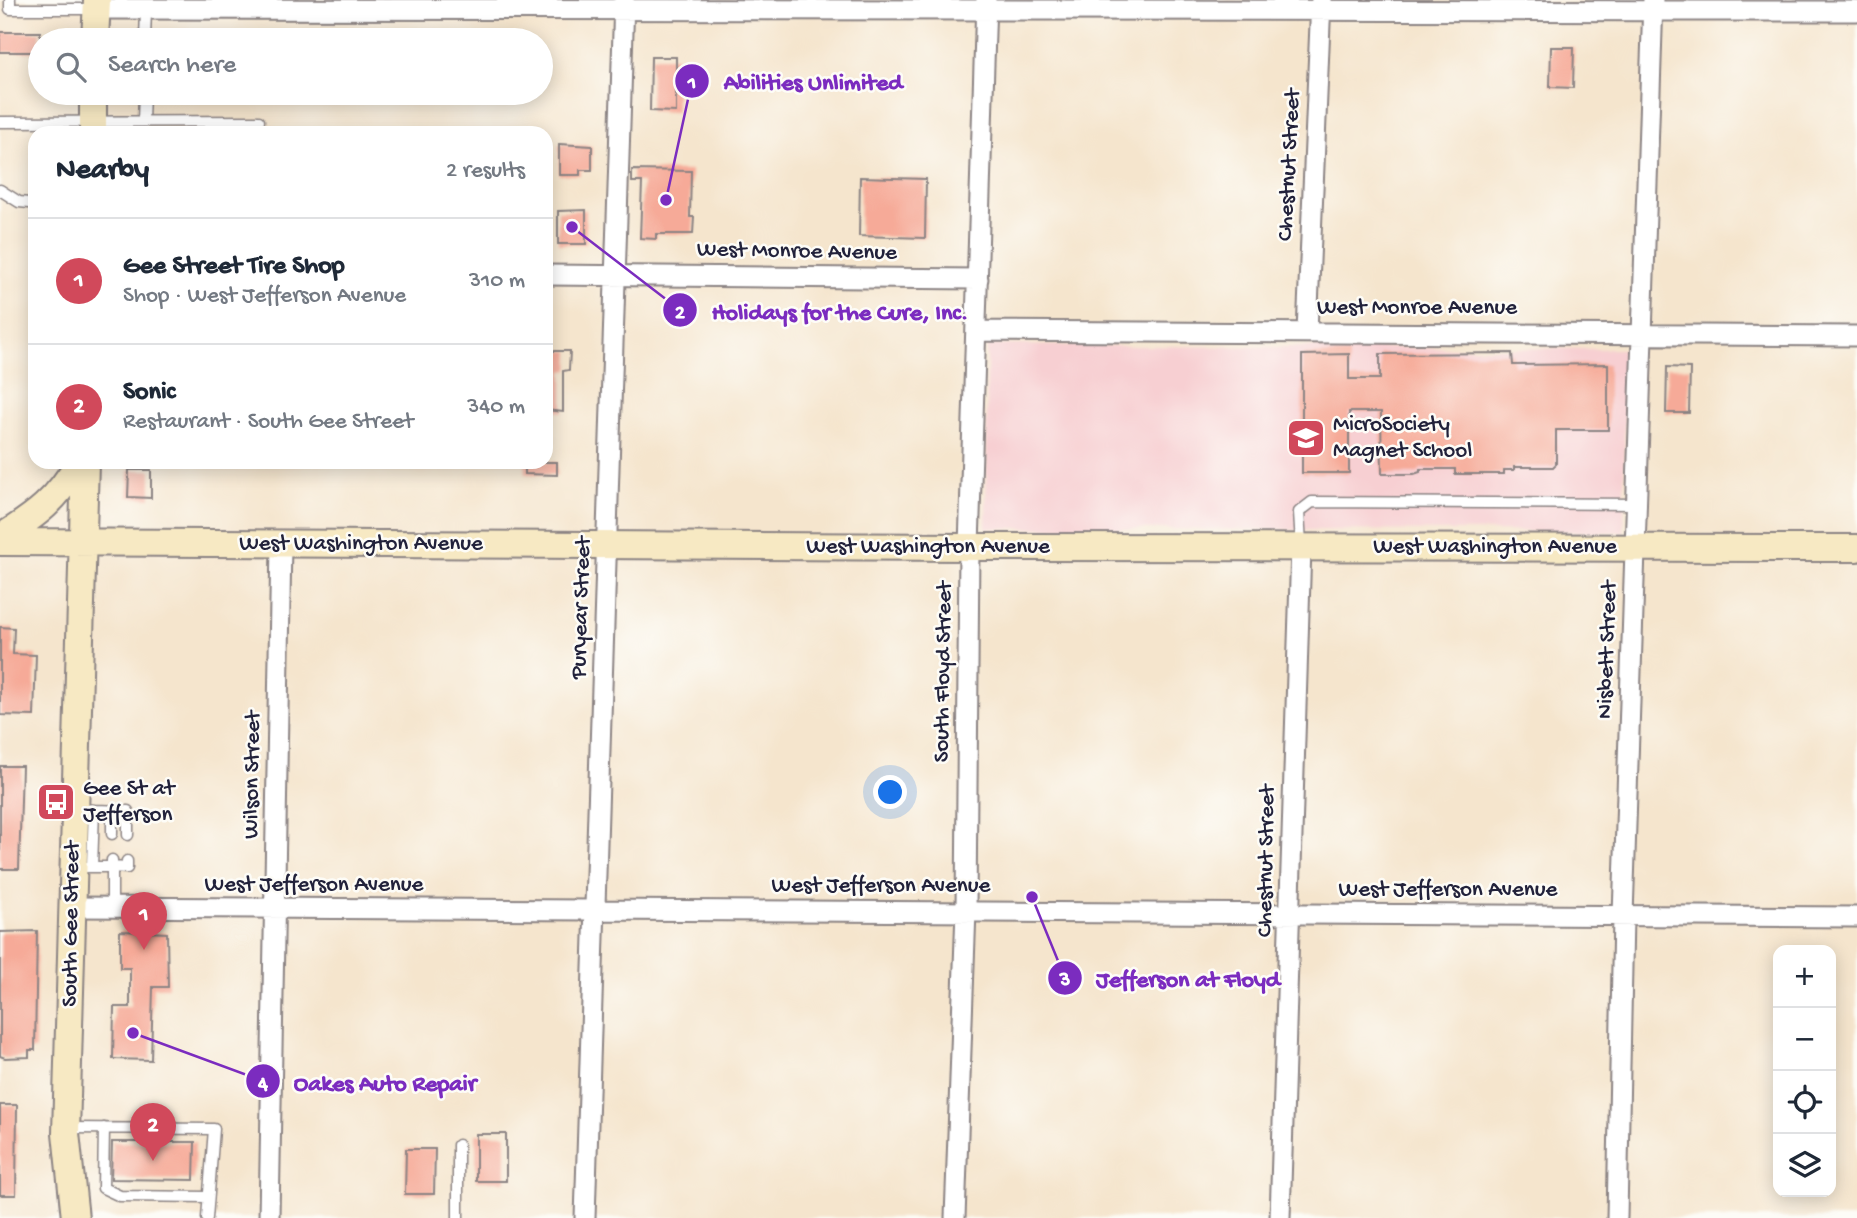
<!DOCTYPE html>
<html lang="en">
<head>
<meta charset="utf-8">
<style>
	:root { --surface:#fff; --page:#f2f2f3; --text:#1f2937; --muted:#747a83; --line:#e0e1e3; --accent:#d1495b }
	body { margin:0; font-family:"Gochi Hand",sans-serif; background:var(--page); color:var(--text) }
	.controls { position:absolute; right:21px; bottom:21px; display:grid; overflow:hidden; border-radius:14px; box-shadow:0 4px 18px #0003 }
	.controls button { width:63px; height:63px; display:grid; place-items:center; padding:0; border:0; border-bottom:2px solid var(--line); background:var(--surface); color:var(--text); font:35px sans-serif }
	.you { position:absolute; left:891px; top:793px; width:24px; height:24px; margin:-18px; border:5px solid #fff; border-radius:50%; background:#1a73e8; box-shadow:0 0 0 10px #1a73e833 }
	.badge { display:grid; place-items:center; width:46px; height:46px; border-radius:50%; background:var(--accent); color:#fff; font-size:23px; font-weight:700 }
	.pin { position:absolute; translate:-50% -58px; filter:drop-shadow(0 2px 4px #0008) }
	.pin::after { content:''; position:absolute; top:37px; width:24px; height:21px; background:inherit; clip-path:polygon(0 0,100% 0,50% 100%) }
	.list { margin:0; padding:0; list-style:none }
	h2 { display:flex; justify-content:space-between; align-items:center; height:91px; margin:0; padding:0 28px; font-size:30px }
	h2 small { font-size:23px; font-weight:400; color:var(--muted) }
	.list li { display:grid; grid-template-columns:46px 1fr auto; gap:21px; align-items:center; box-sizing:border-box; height:126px; padding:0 28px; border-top:2px solid var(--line) }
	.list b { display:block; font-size:26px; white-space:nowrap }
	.list p { margin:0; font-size:23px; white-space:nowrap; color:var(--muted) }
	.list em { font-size:23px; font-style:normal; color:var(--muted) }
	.icon { flex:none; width:38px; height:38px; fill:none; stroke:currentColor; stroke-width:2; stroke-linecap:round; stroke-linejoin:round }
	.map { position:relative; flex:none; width:1857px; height:1218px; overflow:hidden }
	.search { position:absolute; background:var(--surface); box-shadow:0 4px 18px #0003; left:28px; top:28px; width:525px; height:77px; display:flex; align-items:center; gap:18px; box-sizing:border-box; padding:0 24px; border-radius:38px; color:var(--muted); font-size:26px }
	.panel { position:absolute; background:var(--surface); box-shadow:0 4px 18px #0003; left:28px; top:126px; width:525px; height:343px; border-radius:21px }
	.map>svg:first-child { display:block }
</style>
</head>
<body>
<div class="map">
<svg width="1857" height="1218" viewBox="0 0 1857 1218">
	<rect width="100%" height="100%" fill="#fdfcf7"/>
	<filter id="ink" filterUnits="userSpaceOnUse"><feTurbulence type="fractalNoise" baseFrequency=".0143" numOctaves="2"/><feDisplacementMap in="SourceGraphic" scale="14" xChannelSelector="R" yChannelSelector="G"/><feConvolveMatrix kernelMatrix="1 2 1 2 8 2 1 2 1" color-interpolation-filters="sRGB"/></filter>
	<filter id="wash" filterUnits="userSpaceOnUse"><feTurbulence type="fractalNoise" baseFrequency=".00686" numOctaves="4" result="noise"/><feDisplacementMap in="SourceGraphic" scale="28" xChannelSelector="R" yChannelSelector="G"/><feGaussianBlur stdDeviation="1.57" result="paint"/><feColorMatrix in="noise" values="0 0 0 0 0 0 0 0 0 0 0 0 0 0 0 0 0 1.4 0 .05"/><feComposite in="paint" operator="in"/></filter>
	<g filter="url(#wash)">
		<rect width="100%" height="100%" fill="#f5e5cd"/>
		<path fill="#f7cfd2" d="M987,345l638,4 -1,183 -638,-4z"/>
		<g id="blocks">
			<path fill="#f6aa98" d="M0,32h40v20h-40z
				M1551,47h23l-1,41 -23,-1z
				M651,57h25v55l-26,-1z
				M559,144l33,2v24h-12v5h-21z
				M632,170l59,1 -1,46h4l-1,17h-37v5l-16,-1 2,-56h-10z
				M860,177l66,2 -1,59 -66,-2z
				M586,210v34h-28v-33z
				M546,351h24l-1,19 -6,1v41l-17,-2z
				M1512,353l1,12 95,-1v66h-52v34l-3,3h-39v3h-10v4h-49v-5h-35v3l-6,2h-32l-1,-62h-32v61h-47v-118l47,-1v25h31v-25z
				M1667,367l23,1 -1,45h-23z
				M525,462h32v13l-32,-1z
				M129,470h22v28l-23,-1z
				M0,627l14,1 -1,26 23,1 -2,61 -34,-1z
				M0,766h22l-3,103h-19z
				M37,931l-2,119h-6v7l-24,1 -5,-2v-124z
				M120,931l47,2 1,54h-15l-2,73 -38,-1 1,-52h16v-39h-10z
				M0,1105h17l-1,90h-16z
				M476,1134h30v47h-30z
				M112,1142h83l-1,38 -83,-1z
				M406,1149h29l-1,45h-29z"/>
		</g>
	</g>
	<g filter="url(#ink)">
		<use href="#blocks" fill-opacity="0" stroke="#8c8484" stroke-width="2"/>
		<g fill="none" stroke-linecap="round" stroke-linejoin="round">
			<defs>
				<path id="lane" d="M10,0v9h86
					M145,40l1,-31
					M143,121l1,-28
					M0,122l259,-1
					M0,190l19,12 10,1
					M1301,544l-2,-32 13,-10 325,2
					M78,809l16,1 -2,57
					M94,810l34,1v24
					M112,810v24
					M112,860v7l15,1v-7
					M76,867h36v41
					M67,1128l147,1 -7,89
					M104,1128l-1,60 17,8 87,1
					M458,1145v73"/>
				<path id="street" d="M96,9l1761,2
					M546,275l432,4
					M976,331l881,5
					M1307,332l14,-332
					M73,907l1784,10
					M269,1218l12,-674
					M585,1218l39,-1218
					M955,1218l11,-308 3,-363 17,-547
					M1280,1218l21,-671
					M1617,1218l6,-302 30,-916"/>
				<path id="secondary" d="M95,40l2,-40
					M93,133v-40
					M0,538c37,-23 57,-38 79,-76
					M0,542l969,5 888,1
					M75,1218l-9,-85 19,-671"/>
			</defs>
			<use href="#lane" stroke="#8c8484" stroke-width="13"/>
			<use href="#street" stroke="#8c8484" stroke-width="23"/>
			<use href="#secondary" stroke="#8c8484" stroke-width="30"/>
			<use href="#lane" stroke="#fff" stroke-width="10"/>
			<use href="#street" stroke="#fff" stroke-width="19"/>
			<use href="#secondary" stroke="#f7e9c3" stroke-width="26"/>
		</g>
	</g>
	<defs>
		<symbol id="school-square" viewBox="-11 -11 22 22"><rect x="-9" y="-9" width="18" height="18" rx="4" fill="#d1495b" stroke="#fdfcf7"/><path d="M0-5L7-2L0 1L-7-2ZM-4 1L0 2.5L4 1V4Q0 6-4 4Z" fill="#fff"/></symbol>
		<symbol id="bus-square" viewBox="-11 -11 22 22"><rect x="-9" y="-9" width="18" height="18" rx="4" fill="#d1495b" stroke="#fdfcf7"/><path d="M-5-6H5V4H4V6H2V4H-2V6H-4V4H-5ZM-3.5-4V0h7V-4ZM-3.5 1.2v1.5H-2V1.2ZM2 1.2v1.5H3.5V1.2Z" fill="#fff"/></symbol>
	</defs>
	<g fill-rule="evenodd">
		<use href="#school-square" x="1284" y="416" width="44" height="44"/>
		<use href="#bus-square" x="34" y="780" width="44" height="44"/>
	</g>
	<g text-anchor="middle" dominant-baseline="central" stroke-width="5" stroke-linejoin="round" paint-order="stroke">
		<g font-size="23" fill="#22223b" stroke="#fdfcf7">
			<text transform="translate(1290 165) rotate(-87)">Chestnut Street</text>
			<text transform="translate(797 252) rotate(1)">West Monroe Avenue</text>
			<text x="1417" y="308">West Monroe Avenue</text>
			<text x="361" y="544">West Washington Avenue</text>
			<text x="928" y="547">West Washington Avenue</text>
			<text x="1495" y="547">West Washington Avenue</text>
			<text transform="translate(582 608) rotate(-88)">Puryear Street</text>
			<text transform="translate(1608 650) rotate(-88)">Nisbett Street</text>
			<text transform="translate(944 672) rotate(-89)">South Floyd Street</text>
			<text transform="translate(253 775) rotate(-89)">Wilson Street</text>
			<text transform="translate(1267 861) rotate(-89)">Chestnut Street</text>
			<text x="314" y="885">West Jefferson Avenue</text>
			<text x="881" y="886">West Jefferson Avenue</text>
			<text x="1448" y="890">West Jefferson Avenue</text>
			<text transform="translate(72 924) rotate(-89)">South Gee Street</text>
		</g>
		<g font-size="23" fill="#22223b" stroke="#fdfcf7" text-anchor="start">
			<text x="1333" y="425">MicroSociety<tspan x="1333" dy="26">Magnet School</tspan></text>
			<text x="83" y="789">Gee St at<tspan x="83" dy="26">Jefferson</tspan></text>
		</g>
	</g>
	<path fill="none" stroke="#7b2cbf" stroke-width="2.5" d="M666 200L692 81M572 227L680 310M1032 897L1065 978M133 1033L263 1081"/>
	<g fill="#7b2cbf" stroke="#fdfcf7" stroke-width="2.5">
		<circle cx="666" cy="200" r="7"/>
		<circle cx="572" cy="227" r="7"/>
		<circle cx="1032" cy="897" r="7"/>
		<circle cx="133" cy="1033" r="7"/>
		<circle cx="692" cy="81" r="18"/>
		<circle cx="680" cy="310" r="18"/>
		<circle cx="1065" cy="978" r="18"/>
		<circle cx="263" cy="1081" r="18"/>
	</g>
	<g font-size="21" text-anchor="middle" font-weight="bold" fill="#fff">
		<text x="692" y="88">1</text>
		<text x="680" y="318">2</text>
		<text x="1065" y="985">3</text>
		<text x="263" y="1089">4</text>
	</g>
	<g font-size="24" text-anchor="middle" font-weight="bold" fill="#7b2cbf" stroke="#fdfcf7" stroke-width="5" stroke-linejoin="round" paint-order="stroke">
		<text x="813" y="89">Abilities Unlimited</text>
		<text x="840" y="319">Holidays for the Cure, Inc.</text>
		<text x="1188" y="986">Jefferson at Floyd</text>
		<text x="385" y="1090">Oakes Auto Repair</text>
	</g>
</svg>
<div class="controls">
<button>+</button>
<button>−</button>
<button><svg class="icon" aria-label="locate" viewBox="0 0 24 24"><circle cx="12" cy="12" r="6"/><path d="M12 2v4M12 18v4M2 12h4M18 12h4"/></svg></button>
<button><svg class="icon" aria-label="layers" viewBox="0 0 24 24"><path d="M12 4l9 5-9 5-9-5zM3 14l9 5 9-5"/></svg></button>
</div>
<div class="you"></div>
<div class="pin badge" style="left:144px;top:950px">1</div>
<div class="pin badge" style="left:153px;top:1161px">2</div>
<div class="search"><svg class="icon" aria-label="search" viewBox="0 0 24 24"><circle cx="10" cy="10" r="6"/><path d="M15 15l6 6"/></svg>Search here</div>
<section class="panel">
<h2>Nearby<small>2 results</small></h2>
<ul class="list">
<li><span class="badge">1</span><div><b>Gee Street Tire Shop</b><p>Shop · West Jefferson Avenue</p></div><em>310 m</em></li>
<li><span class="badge">2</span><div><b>Sonic</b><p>Restaurant · South Gee Street</p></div><em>340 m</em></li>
</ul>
</section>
</div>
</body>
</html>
